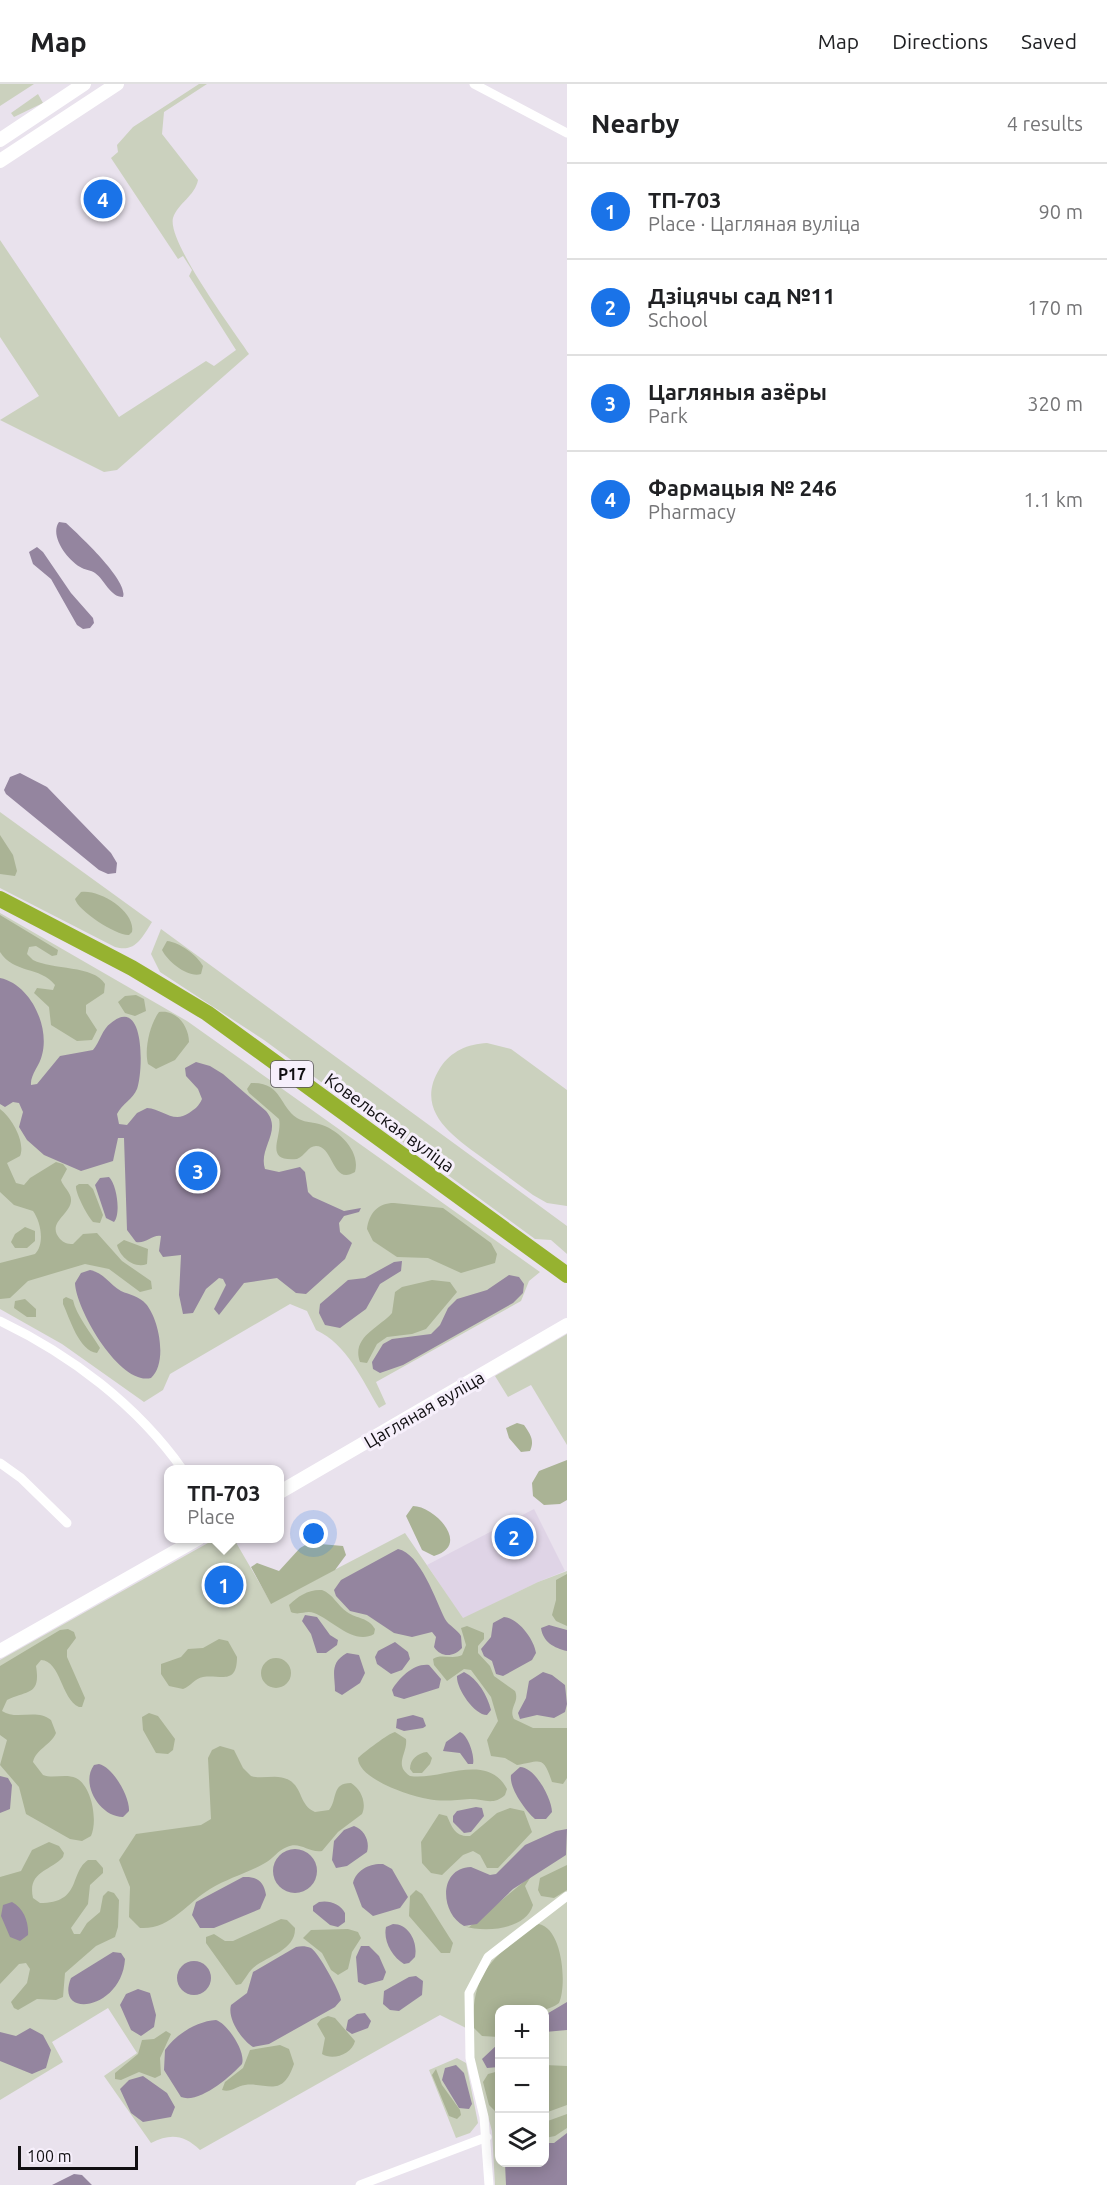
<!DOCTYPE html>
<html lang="en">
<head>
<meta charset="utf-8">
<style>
	:root { --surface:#fff; --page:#f6f6f6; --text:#202124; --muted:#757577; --line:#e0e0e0; --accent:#1a73e8 }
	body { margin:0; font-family:Ubuntu,sans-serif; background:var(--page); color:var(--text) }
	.controls { position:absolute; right:18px; bottom:18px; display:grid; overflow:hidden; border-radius:12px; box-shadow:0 3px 15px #0003 }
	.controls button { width:54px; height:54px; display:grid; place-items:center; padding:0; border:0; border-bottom:2px solid var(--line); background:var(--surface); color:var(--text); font:30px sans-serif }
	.scale { position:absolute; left:18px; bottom:15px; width:120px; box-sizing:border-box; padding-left:6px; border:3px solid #110f12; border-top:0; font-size:16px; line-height:21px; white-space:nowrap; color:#110f12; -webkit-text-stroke:4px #f6effb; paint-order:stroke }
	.you { position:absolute; left:314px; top:1450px; width:21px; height:21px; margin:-15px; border:4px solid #fff; border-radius:50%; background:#1a73e8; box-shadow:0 0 0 9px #1a73e833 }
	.badge { display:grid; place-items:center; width:39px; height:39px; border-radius:50%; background:var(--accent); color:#fff; font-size:20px; font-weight:700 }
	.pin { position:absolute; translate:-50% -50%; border:3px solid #fff; box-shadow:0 2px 6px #0006 }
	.popup { position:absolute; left:164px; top:1381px; width:120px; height:78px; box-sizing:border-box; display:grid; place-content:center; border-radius:12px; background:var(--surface); filter:drop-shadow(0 2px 4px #0005); font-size:20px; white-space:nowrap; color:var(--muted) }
	.popup b { font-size:22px; color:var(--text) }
	.popup::after { content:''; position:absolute; left:50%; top:100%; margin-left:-12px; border:12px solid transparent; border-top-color:var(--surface) }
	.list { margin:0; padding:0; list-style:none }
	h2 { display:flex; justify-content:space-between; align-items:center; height:78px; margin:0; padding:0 24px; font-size:26px }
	h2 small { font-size:20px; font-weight:400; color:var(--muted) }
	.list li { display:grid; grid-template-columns:39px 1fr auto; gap:18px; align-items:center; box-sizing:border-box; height:96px; padding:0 24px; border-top:2px solid var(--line) }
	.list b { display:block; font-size:22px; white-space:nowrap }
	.list p { margin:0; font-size:20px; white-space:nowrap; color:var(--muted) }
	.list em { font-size:20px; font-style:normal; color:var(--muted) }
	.icon { flex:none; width:33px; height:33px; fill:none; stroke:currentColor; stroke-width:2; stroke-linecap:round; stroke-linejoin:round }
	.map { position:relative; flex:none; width:567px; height:2101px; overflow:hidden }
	header { display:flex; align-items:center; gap:36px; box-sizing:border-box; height:84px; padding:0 30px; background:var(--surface); border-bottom:2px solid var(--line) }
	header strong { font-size:28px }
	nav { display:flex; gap:33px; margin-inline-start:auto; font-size:21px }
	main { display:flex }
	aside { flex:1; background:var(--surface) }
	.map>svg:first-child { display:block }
</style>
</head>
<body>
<header>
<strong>Map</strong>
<nav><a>Map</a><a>Directions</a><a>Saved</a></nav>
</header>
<main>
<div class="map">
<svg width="567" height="2101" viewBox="0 0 567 2101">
	<rect width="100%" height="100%" fill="#e9e2ed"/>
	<path fill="#dfd4e6" d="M534,1425l31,62 -27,11 -75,37 -36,-54z"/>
	<path fill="#cbd1be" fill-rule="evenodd" d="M0,0h34l-34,22z
		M199,0h8l-43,28 -2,22 36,46c-3,16 -20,23 -25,38 -6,24 61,113 76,136l-132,116 -13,2 -104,-52 39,-24 -39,-59v-97l119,177 87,-56 8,5 22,-16 -47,-74 3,-6 -9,-14 -5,3 -67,-101 7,-6 -1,-7 16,-18z
		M38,10l5,9 -29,14 -3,-4z
		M0,728l152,110c-10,16 -17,31 -37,25l-115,-59z
		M0,829l187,108 353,251 -11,9 -8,20 -145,81 10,22 -7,4c-17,-28 -32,-64 -63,-78l-9,-19 -17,-7 -120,70 -7,16 -19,12 -82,-58 -62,-35z
		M161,845l406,297v28l-16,-14 -16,-1 -271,-199 -104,-68 -9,-18z
		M487,959l24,6 56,41v116l-20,-3 -14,-8c-16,-12 -33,-24 -49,-36 -30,-22 -71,-48 -44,-91 11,-17 28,-24 47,-25z
		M567,1250v111l-36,-60 -23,12 -13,-21z
		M405,1449l58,85 75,-36 29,-11v614h-72l-3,-54 -16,-60 -6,-41 -30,-15 -240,135c-16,-15 -29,-17 -49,-7l-47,-67 33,-23 -29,-45 -56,34 11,20 -63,38v-440l215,-121h19l37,64zM500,1926h44v152h-44z
		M457,1974l9,5 12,60 -8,10 -14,5 -27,-68z"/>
	<path fill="#aab395" d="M0,751l13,20 4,16 -2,5 -15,-2z
		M81,808c18,-3 55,19 51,40l-3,3c-12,1 -51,-24 -54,-36z
		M0,831l58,35 -1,5 -5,1 -16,-10 -7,1 -2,7 6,6c19,10 61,5 72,24l-1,9 -18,12v8l11,17 -5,10 -15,1 -26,-16 -2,-18 -15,-14 3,-5 16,2 2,-5c-15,-19 -41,-11 -55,-33z
		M167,857c12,1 30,14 36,25l-2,8c-13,4 -33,-12 -39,-24z
		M136,911l8,4 2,12 -11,5 -10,-3 -7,-11 7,-6z
		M159,928c17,-3 30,14 30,30l-14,18 -19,9 -8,-5c-4,-15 2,-40 11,-52z
		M251,999c31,-1 28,23 46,35 6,4 14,4 22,6 19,5 42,27 36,48 -23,14 -21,-26 -39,-26 -8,0 -11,10 -19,13 -35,3 -14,-22 -18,-40l-30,-26 -2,-4z
		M0,1025c11,8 26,33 20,47l-13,7 9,20 8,2 6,-7 26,-16 7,2 4,5 -6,11c2,7 11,13 10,21 -1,14 -25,22 -11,38 4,4 7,5 13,5l10,-10 14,-1 25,28 29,20 1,8 -12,3 -31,-23 -24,-5 -57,17 -18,17 -10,1v-36l35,-9c10,-10 6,-32 -2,-43l-19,-6 -14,-13z
		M79,1100h9l5,5 10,26 -3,8 -7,-1c-5,-5 -18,-29 -17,-36z
		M394,1119l49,5 48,35 6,11 -2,9 -34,10 -33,-15 -31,-1 -24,-16 -6,-12c2,-16 11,-26 27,-26z
		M25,1143l10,4v10l-8,7h-12l-4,-6 4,-8z
		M124,1156l24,9 -1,15c-13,5 -27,-7 -30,-19z
		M432,1196l18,2 7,10 -31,37 -14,5 -25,3 -10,7 -10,19 -7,-1c-9,-25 19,-34 32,-49l3,-21 7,-5z
		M66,1213l7,3c3,15 18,33 27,48l-3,5c-18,-2 -27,-34 -34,-49v-5z
		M25,1215l11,10v8h-9l-13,-9 1,-7z
		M517,1339l7,2c6,9 11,15 6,26l-9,1 -12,-14 -3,-10z
		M567,1376v40l-7,4 -16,1 -11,-9 -1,-13 7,-12z
		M413,1422c21,0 59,39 21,50l-12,-6 -16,-34z
		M309,1459l34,3 3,9 -11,15 -64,34 -20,-37 6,-4 22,8 21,-23z
		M567,1490v52l-11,-5 -4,-6 4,-15v-20z
		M322,1506c11,4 15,15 25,22 10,7 21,5 28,17l-1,5c-20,12 -43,-15 -60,-21 -8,-3 -15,3 -23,-1l-2,-7c9,-9 20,-16 33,-15z
		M467,1542l17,7v6l-6,7v7l12,13 4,10 21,15c5,11 -7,17 -1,28l19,9h34v50l-4,6 -11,-2c-9,-27 -11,-21 -35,-17l-12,-7 -14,-2 -4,-16 11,-19 -7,-24 -20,-27 -7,-1 -17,12 -13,-16 -1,-6c8,-6 19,1 29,-4l4,-10 -5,-17z
		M68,1545l6,3 2,6 -9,12v7l18,41 -3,9h-3c-18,-8 -18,-46 -38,-47l-5,6c5,30 -9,24 -29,34l-5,11c15,10 34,-3 49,9l5,13c-5,12 -20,16 -23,29l10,13c11,4 22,-2 33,3 16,8 22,43 15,58l-9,5 -12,-2 -44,-25 -7,-27 -19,-22 7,-25 -7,-5v-69l60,-36z
		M219,1555l9,2 9,16c0,29 -17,17 -34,20 -8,1 -12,9 -20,12l-14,-3 -8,-12v-10l20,-7 7,-8 15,-1z
		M261 1589a15 15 0 1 1 30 0a15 15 0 1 1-30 0Z
		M149,1629l9,3 17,23 -2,11 -5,4 -12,-1 -13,-23 -1,-13z
		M395,1648l11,7c2,14 -13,26 4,37 30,5 77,-25 97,13l-2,6c-12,11 -21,4 -35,4 -14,1 -28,3 -42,0 -18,-3 -70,-20 -70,-41 5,-5 31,-25 37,-26z
		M220,1662l14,4 9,18 8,8c13,4 25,-3 38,4 14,8 10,25 26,32l14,-2c9,-11 2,-27 22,-27 10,6 16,20 11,31l-24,18 -16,19c-14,2 -22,-10 -35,-4 -9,3 -14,12 -22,16 -17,10 -37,15 -55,26 -23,14 -40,41 -70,39l-11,-11 1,-30 -11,-27 17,-26 65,-9 10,-6 -3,-61 4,-8z
		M427,1668l5,6 -2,6 -8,9h-9l-3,-4c0,-10 8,-16 17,-17z
		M510,1724l14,3 8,21 -34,36h-11l-7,-13 -7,-4 -10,4 -21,20 -11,-2 -9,-10 -1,-21 18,-28 8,2c5,11 8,21 23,20l27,-23z
		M49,1758l10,4 5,7 -1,4c-12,14 -36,14 -30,41l7,5c42,0 29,-30 48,-43h8l7,8v5l-13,12 -2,19 -17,24 3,6h6l7,-11 13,-11 3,-16 5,-5 6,2 5,7 -1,27 -3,10 -19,9 -31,27 -2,24 -7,3 -19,-1 -19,11 -4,-2 -3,-6 16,-19 3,-14 -4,-6 -7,1 -19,20v-107l21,-6 11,-21z
		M567,1781v25l-13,8 -13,-2 -3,-6 2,-12z
		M532,1791l-7,11 8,19c-7,25 -49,28 -69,21l5,1z
		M416,1806l6,4 31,49 -3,10h-9l-32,-37 1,-20z
		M281,1835l6,1 8,8c1,23 -29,28 -43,41 -4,4 -7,10 -11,15l-5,1 -30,-42v-6l8,-3 11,7h8z
		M539,1840c24,5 28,62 20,79 -15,12 -42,7 -59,7l-1,27 -17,-1 -9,-9c0,-43 9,-61 43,-87 7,-6 14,-13 23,-16z
		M348,1845l10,3 3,6 -9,14 -4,17 -10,6 -7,-5 -9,-17 -19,-15 8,-8z
		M328,1932l7,2 20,23c-3,13 -22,20 -33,13l3,-16 -8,-14 4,-5z
		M166,1947l5,3 -11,24 1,17 -6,3 -16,-6 -18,8 -6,-1v-6l23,-19 4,-14 12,-1z
		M280,1961l9,4 5,15c-12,35 -27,18 -49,21 -9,1 -14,8 -23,5l3,-8 18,-14 7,-18z
		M545,1981l22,1v39l-22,8z
		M436,1985l6,16 18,25 1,5 -4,4 -8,-3 -17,-41z
		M499,1987h1l-1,44 -10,-10 -6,-23 5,-8z
		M567,2030v14l-12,8 -10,2v-16z"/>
	<path fill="#94859f" d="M59,438l7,1c12,11 63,58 57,74 -13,0 -18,-17 -28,-24 -4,-3 -9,-3 -13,-5 -14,-7 -33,-32 -23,-46z
		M37,463l6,5 28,41 22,25 1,5 -4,5 -7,1 -6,-4 -26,-46 -18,-15 -4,-12z
		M20,689l27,14 64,66 6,10 -1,10 -8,1 -9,-4 -93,-76 -2,-4 6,-13z
		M0,894c30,6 50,48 42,77 -2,10 -12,20 -11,30l6,-1 23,-28 33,-6c7,-8 9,-21 18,-27 35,-29 32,51 26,66 -4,10 -15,15 -20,25l2,10 8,1 10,-12 10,-5c16,1 26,16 42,5 6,-4 10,-7 13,-14l-4,-10 -12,-13 -1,-8 11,-6 14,4 13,8 43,37c17,20 -8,37 -1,58l14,3 21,-5 5,5 3,20 5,5 31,14 17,-3 -2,4 -15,4 -5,7 1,9 12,11 -7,16 -39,35 -10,-1 -19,-15 -33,5 -25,32 -5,-6 12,-24 -3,-6 -4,-1 -13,11 -13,24 -10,1 -4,-19 2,-40 -18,2 -4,-6 2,-15c-8,-2 -15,8 -25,6l-9,-12 -3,-92h-6l-5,23 -32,10 -37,-16 -17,-15 -8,-13 4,-15 -4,-9 -6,-1 -8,5 -5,-3z
		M109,1093c8,8 12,37 5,45l-8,-4 -11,-33 5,-7z
		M402,1177l-1,10 -21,13 -14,25 -26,19 -15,-3 -6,-12 1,-9 28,-24 17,-2 29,-16z
		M90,1186c14,3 19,14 31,21 9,4 18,5 25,13 13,15 22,59 5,74 -31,8 -75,-68 -76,-95l6,-10z
		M509,1191l10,2 5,7 -1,9 -10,10 -110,62 -23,8 -7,-4 -1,-7 11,-18 9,-5 39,-5 9,-9 8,-17 9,-9 30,-9z
		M398,1465c22,4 38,52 47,70 4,7 12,10 16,17l1,12c-8,9 -21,10 -28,-1l2,-10 -4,-5 -20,5 -18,-4 -27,-18 -17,-4 -14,-15 -2,-6 7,-10z
		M305,1531l12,2 13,18 8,5 -1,5 -11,8h-9l-6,-19 -9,-13z
		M504,1533c14,1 30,22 32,36l-4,7 -29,16 -7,-2 -4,-13 -8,-5 -3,-7 10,-12 2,-14z
		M549,1541l18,5v21c-13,-3 -24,-9 -26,-23z
		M395,1558l13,10 2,7 -8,11 -11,4 -14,-10 -2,-7 3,-6z
		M347,1569l12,2 6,18 -5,10 -18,12 -7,-4c0,-16 -6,-28 12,-38z
		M429,1581l12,14 -2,9 -35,11 -10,-3 -2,-6c7,-12 22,-27 37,-25z
		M464,1588c14,7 23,23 27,38l-4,5c-13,0 -31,-27 -30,-39z
		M543,1588l9,3 13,10 2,19 -2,8 -11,6 -17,-3 -17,4 -2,-6 8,-15 3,-17z
		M413,1631l10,3 3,8 -3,2 -19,3 -8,-3 1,-9z
		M460,1648c8,3 15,24 13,32h-5l-8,-11 -17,-2 3,-9z
		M99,1680c14,3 31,33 30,47l-6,6c-23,0 -43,-33 -29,-52z
		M520,1683c15,0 32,32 32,45l-6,7h-11c-10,-9 -26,-31 -24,-44z
		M0,1692l8,2 4,7 -2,24 -10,4z
		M476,1723l6,1 2,8 -13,16 -7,1 -11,-11v-6l4,-5z
		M354,1742c11,4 16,16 13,26l-20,14 -11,2 -4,-8 2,-19 10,-11z
		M567,1745l-1,26 -53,34 -36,35 -13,2c-24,-13 -26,-58 7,-59l19,8 6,-1 29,-29 31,-14z
		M273 1787a22 22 0 1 1 44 0a22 22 0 1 1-44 0Z
		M383,1780l9,5 16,28 -8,11 -27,8 -11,-9 -9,-24c3,-13 17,-20 30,-19z
		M243,1793c13,-1 21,4 23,18l-6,14 -46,19h-14l-8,-13 4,-13z
		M12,1818c12,6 17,21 16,33l-8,6 -10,-4 -9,-21 2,-11z
		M319,1818c11,-2 21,2 26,11v9l-7,5 -8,-2 -17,-14v-5z
		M393,1840c16,0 25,18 22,33l-6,6 -5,1c-12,-7 -21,-23 -18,-37z
		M361,1862h8l10,10 7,16 -3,8 -18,5 -7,-3 -2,-25z
		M296,1863c5,-1 10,-1 15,1 7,4 29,43 30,52l-6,7 -66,37 -16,3c-11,-7 -26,-28 -22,-42l16,-12 6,-21z
		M113,1868l8,1 4,6c-3,51 -71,61 -54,19z
		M177 1894a17 17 0 1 1 34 0a17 17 0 1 1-34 0Z
		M409,1893l7,-1 7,5 -1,14 -23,16 -9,-1 -7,-6 1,-13z
		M138,1905l12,4 6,22 -2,12 -13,9 -10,-6 -11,-25 6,-11z
		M567,1918v28l-22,2v-17z
		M365,1929l6,8 -3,7 -16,6 -6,-4 2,-10 9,-6z
		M216,1936c12,4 30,32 26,44 -12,13 -43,40 -61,33l-17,-27 1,-20c10,-15 32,-29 51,-30z
		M30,1944l13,7 8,15 -5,18 -14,6 -32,-13v-29l16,4z
		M499,1959v24l-12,1 -5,-9z
		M456,1981l8,8 8,31 -3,5 -10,-1 -17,-28 3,-12z
		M143,1992l24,17 8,14 -4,10 -28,5 -12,-9 -11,-24 9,-9z
		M567,2049v52h-61l-1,-22 39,-1 1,-19h9z
		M74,2090l8,1 10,10h-40z"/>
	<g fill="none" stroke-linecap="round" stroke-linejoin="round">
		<path stroke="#fff" stroke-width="9" d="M474,0l93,49
			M0,1237c71,34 137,84 183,149
			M0,1379l21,15 46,45
			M360,2101l127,-48
			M489,2101l-5,-68 -14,-59 -1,-65 19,-36 79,-61"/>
		<path stroke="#fff" stroke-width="14" d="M0,56l84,-56
			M0,77l117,-77
			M280,1408l287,-167
			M0,1567l199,-113"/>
		<path stroke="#96b230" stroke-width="16" d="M0,815l132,69 75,45 360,262"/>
	</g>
	<g text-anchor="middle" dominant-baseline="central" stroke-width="6" stroke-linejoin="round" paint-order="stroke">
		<rect fill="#f6effb" stroke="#565258" stroke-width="1.5" x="271" y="977" width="42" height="26" rx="4.5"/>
		<g font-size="16" font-weight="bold" fill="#110f12">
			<text x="292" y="990">Р17</text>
		</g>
		<g font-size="18" fill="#110f12" stroke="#f6effb">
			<text transform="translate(390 1038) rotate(36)">Ковельская вуліца</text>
			<text transform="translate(424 1325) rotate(-30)">Цагляная вуліца</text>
		</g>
	</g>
</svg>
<div class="controls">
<button>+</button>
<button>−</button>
<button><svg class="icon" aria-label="layers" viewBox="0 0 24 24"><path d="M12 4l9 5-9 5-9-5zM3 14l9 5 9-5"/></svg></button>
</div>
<div class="scale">100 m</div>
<div class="you"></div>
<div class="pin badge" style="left:224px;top:1501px">1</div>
<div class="popup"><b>ТП-703</b>Place</div>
<div class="pin badge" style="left:514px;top:1453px">2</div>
<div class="pin badge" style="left:198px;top:1087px">3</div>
<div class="pin badge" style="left:103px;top:115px">4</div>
</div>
<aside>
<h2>Nearby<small>4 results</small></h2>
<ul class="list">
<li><span class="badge">1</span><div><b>ТП-703</b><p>Place · Цагляная вуліца</p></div><em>90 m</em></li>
<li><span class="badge">2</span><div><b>Дзіцячы сад №11</b><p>School</p></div><em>170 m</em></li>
<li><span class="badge">3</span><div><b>Цагляныя азёры</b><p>Park</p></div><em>320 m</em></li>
<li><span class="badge">4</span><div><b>Фармацыя № 246</b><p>Pharmacy</p></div><em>1.1 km</em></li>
</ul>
</aside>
</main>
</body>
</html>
